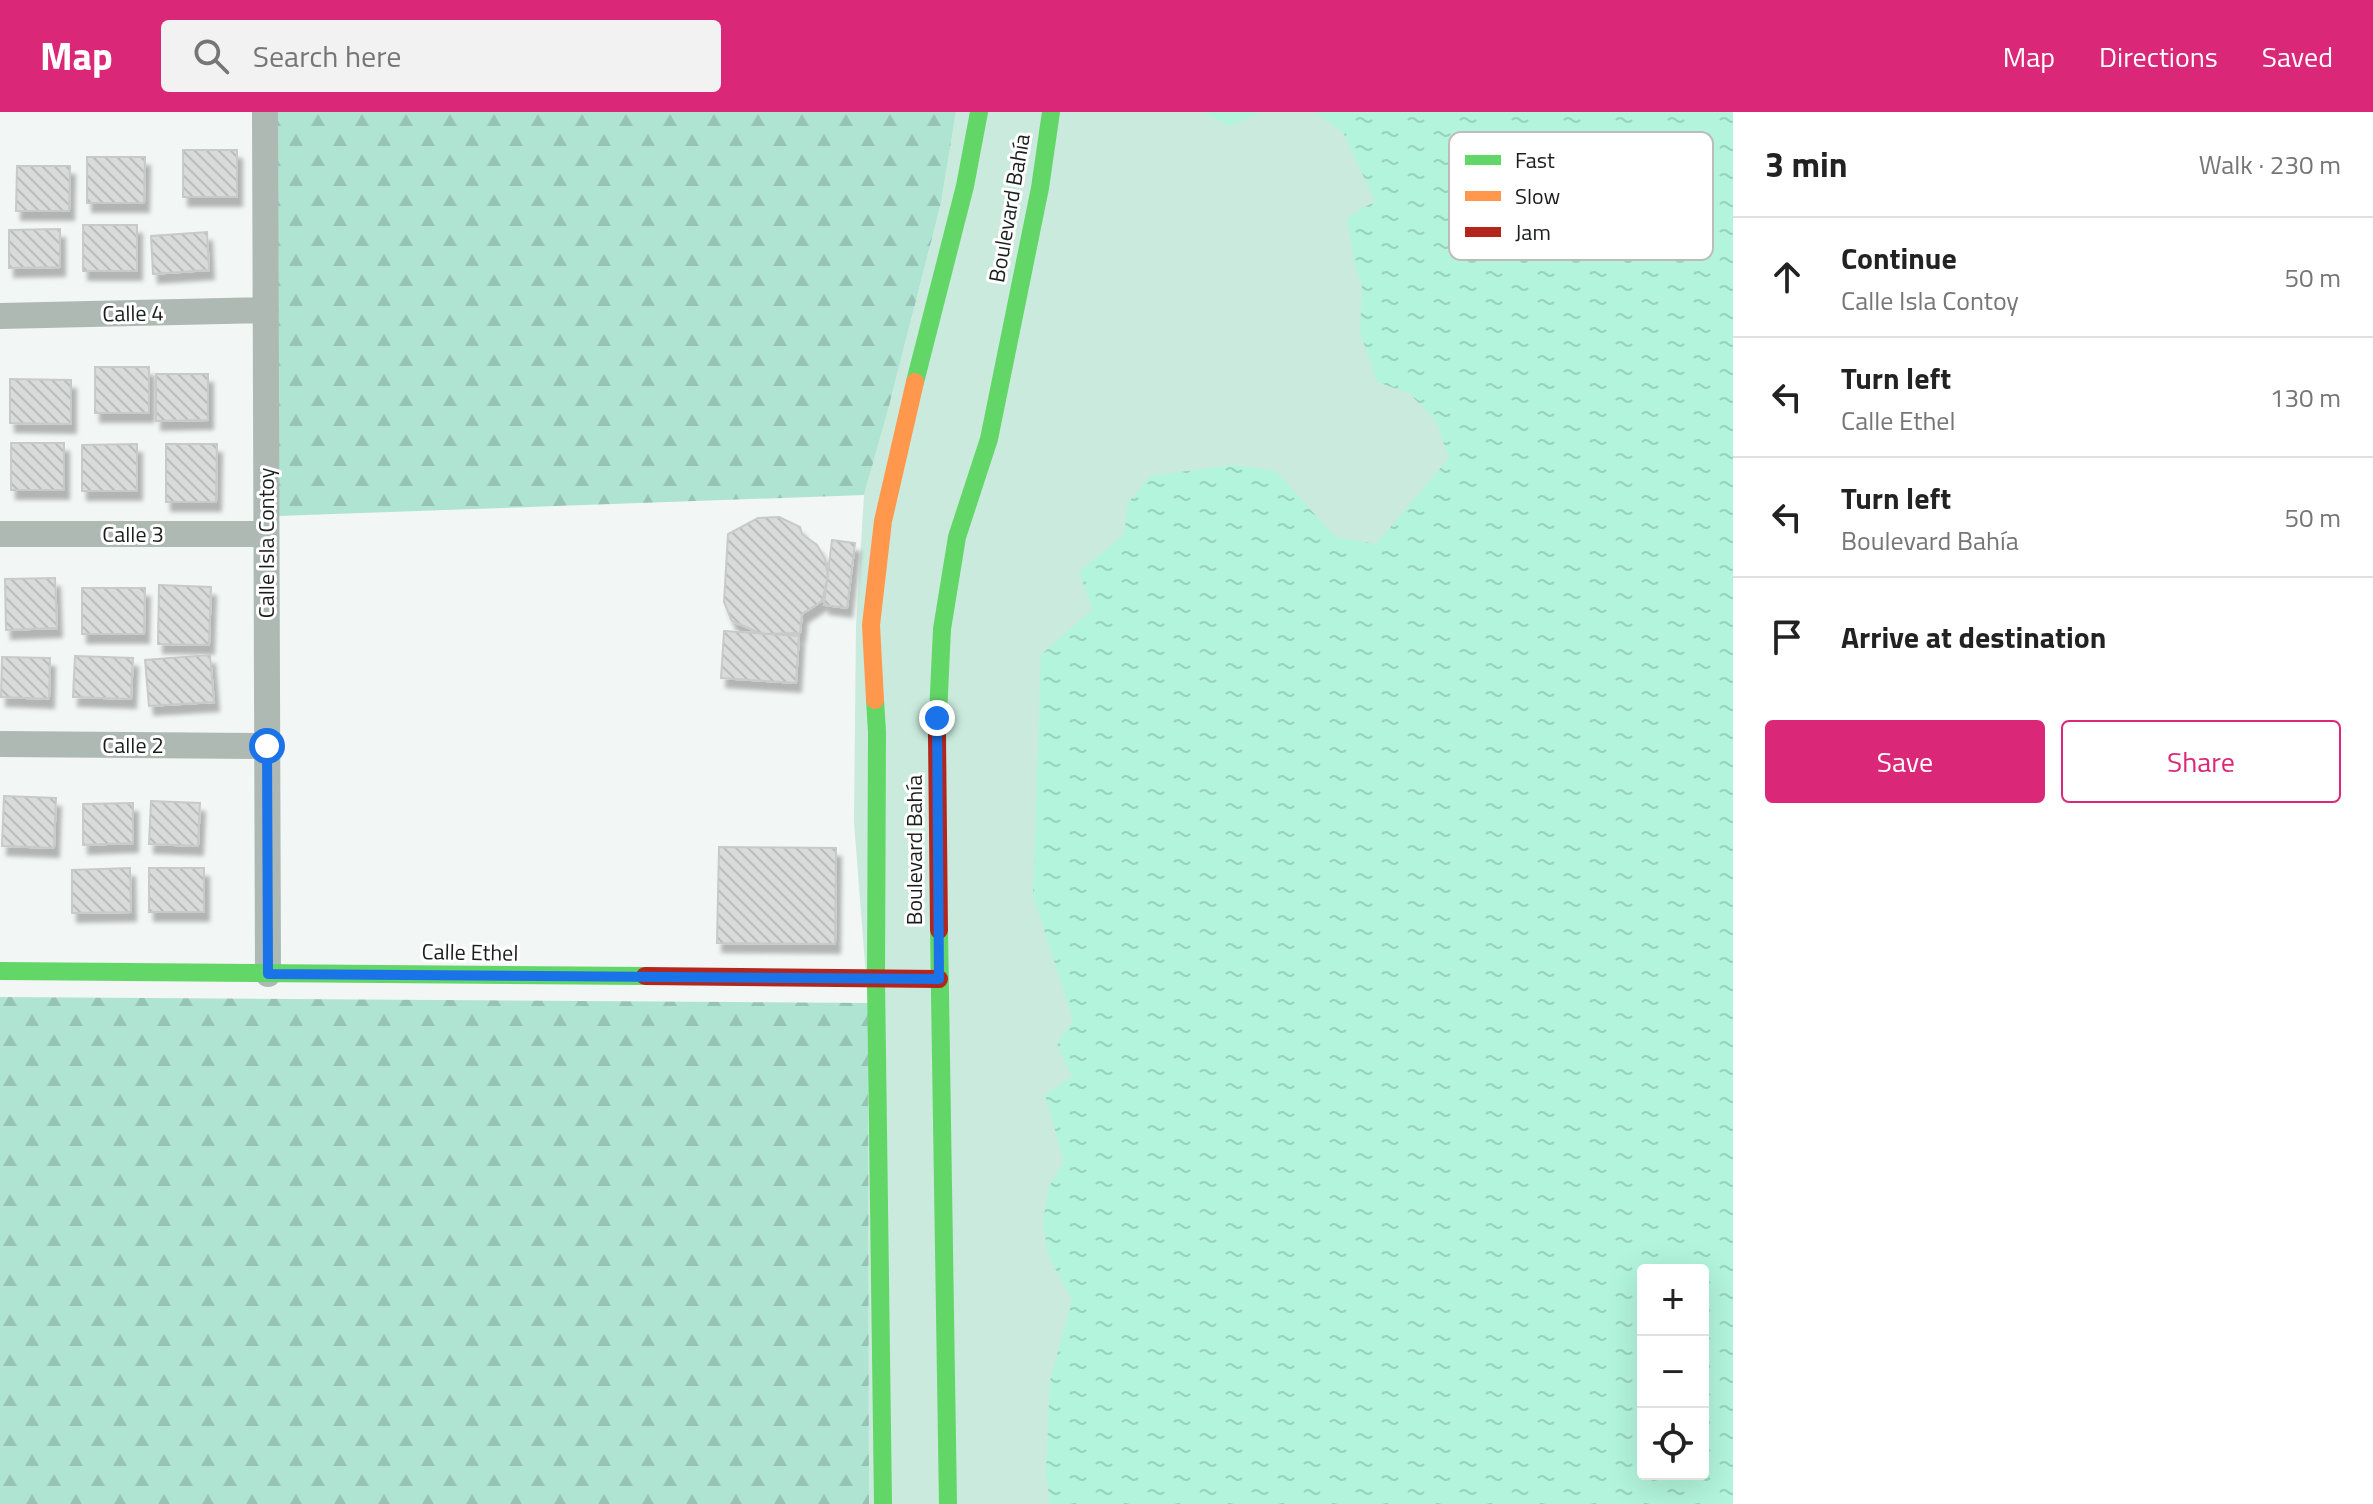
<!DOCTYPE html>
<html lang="en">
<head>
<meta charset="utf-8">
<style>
	:root { --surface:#fff; --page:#f2f2f2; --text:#222; --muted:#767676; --line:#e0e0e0; --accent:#db2777 }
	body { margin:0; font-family:"Titillium Web",sans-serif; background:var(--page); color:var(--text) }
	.controls { position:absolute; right:24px; bottom:24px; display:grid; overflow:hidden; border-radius:8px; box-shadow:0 8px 32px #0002 }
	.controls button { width:72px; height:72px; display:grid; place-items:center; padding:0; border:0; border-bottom:2px solid var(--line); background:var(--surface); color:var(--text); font:40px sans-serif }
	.stop { position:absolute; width:24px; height:24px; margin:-18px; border:6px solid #1a73e8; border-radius:50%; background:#fff }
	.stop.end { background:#1a73e8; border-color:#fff; box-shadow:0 2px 8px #0008 }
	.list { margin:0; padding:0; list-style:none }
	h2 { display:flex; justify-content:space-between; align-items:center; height:104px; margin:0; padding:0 32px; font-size:34px }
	h2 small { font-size:26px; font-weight:400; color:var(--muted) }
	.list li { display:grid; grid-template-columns:52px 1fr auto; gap:24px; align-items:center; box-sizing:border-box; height:120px; padding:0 32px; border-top:2px solid var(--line) }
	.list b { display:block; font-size:30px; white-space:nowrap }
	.list p { margin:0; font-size:26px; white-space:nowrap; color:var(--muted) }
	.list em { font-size:26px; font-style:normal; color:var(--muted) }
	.actions { display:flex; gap:16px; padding:24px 32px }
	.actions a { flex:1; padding:18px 0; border:2px solid var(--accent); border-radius:8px; text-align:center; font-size:28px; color:var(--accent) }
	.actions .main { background:var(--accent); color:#fff }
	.icon { flex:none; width:44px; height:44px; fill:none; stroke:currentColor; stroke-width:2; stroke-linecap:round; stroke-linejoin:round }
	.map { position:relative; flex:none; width:1733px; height:1392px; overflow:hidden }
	header { display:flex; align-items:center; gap:48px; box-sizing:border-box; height:112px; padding:0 40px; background:var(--accent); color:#fff }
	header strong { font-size:38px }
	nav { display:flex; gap:44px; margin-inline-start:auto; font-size:28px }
	.search { width:560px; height:72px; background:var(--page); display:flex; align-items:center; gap:20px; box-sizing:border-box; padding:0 28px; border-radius:8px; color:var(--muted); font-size:30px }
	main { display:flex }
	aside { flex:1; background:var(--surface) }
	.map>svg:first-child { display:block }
</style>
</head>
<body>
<header>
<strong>Map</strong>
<div class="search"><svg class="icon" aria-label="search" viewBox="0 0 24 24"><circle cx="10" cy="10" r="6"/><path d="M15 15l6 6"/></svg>Search here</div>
<nav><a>Map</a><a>Directions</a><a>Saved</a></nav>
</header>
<main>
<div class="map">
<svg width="1733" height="1392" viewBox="0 0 1733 1392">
	<defs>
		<pattern id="forest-firs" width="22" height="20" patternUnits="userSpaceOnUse" patternTransform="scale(2)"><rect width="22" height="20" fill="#afe4d2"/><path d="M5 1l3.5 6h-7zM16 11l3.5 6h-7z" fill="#96c3b4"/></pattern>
		<pattern id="water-ripples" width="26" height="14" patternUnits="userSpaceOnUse" patternTransform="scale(2)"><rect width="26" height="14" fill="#b2f4dc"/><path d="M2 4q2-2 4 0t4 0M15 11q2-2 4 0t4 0" fill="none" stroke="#98d1bc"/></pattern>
		<pattern id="building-back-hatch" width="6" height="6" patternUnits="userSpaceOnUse" patternTransform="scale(2)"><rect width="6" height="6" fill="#d8dbda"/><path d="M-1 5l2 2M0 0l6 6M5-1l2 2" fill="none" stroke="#b9bcbb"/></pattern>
		<filter id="shadow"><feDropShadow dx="5" dy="9" stdDeviation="2" flood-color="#0004"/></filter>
	</defs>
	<rect width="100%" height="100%" fill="#f2f6f4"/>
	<path fill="#caeadd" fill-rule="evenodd" d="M956,0h777v1392h-864l-1,-501 -14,-181 2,-196 8,-131 24,-85 53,-207zM1643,1158h60v204h-60z"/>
	<path fill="url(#forest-firs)" d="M278,0h678l-15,91 -53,207 -24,85 -586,21z
		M0,885l868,6 1,501h-869z"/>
	<path fill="url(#water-ripples)" fill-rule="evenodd" d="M1202,0h61l-34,14z
		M1314,0h419v1392h-683l-4,-32 4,-91 22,-81 -24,-45 -5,-34 6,-34 15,-26 -19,-66 27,-19 -15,-32 16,-24 -40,-125 8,-240 51,-46 -13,-38 45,-36 4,-32 22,-27 83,-11 43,6 59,66 41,7 73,-86 -13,-37 -27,-28 -32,-11 -17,-50 2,-46 -8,-25 -7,-43 28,-17 -32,-69zM1703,1158v204h-60v-204z"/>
	<path fill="url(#building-back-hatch)" stroke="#c7cac9" stroke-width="2" filter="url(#shadow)" d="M183,38h54v47h-54z
		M87,45h58l-1,46h-57z
		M17,54h53l-1,45h-53z
		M83,113h54v46h-54z
		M60,117v38l-51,1v-38z
		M207,120l2,38 -56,4 -2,-38z
		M95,255h54v46h-54z
		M156,262h52v46l-52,1z
		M10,267l61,1v44l-61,-1z
		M11,331h53v47h-53z
		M137,332v47h-55v-46z
		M166,332h51l-1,58h-50z
		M779,405l21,10 2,7 15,11 8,14 3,17 -6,25 -20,13 -2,19 -38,1 -30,-13 -8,-19 4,-68 30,-16z
		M832,428l23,3 -8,65 -23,-3z
		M55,466l2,50 -51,2 -1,-51z
		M159,473l52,2 -2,58 -51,-1z
		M82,476h63l-1,46h-62z
		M724,519l75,5 -3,47 -75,-5z
		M210,543l4,47 -65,4 -4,-46z
		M75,544l58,2 -2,41 -58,-2z
		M2,545l48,1 -1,41 -48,-2z
		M4,684l52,2 -2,50 -52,-2z
		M151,689l49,2 -2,43 -49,-2z
		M133,691v40l-50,2v-41z
		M719,735l117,1 -1,96 -118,-1z
		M130,756l1,44 -59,1v-43z
		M149,756h55v44h-55z"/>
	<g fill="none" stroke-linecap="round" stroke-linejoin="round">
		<path stroke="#aeb9b4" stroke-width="26" d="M265,0l3,862
			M0,204l266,-6
			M0,422h266
			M0,632l267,2"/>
		<path stroke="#63d668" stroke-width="18" d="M915,270l50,-196 14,-74
			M875,588l2,32 -1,248 7,524
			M937,624l5,-107 15,-92 32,-98 51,-251 11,-76
			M939,818l9,574
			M0,859l645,5"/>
		<path stroke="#ff974d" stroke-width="18" d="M875,588l-4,-75 12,-104 32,-139"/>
		<path stroke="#b3261e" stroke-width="18" d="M937,624l2,194
			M645,864l294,3"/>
	</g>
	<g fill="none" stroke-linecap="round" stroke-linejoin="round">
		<path stroke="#1a73e8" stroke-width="10" d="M267,634l1,228 671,5 -2,-261"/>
	</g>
	<g text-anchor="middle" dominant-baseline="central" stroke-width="6" stroke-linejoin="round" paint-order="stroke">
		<g font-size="22" fill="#1c1e1d" stroke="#fff">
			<text transform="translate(1009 96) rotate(-80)">Boulevard Bahía</text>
			<text transform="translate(133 201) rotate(-1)">Calle 4</text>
			<text x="133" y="422">Calle 3</text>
			<text transform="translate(266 431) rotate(-90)">Calle Isla Contoy</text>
			<text x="133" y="633">Calle 2</text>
			<text transform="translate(914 738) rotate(-90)">Boulevard Bahía</text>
			<text transform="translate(470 840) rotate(1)">Calle Ethel</text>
		</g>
	</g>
	<rect x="1449" y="20" width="264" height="128" rx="12" fill="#fff" stroke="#bbbcbb" stroke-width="2"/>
	<rect x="1465" y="43" width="36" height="10" fill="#63d668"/>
	<rect x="1465" y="79" width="36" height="10" fill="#ff974d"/>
	<rect x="1465" y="115" width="36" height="10" fill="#b3261e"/>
	<g font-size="22" fill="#1c1e1d">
		<text x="1515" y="56">Fast</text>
		<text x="1515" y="92">Slow</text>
		<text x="1515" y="128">Jam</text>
	</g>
</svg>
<div class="controls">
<button>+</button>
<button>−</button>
<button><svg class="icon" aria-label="locate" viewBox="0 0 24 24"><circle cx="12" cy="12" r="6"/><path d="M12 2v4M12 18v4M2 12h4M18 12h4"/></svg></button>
</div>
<div class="stop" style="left:267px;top:634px"></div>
<div class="stop end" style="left:937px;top:606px"></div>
</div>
<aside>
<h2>3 min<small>Walk · 230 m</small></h2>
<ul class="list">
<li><svg class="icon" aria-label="ahead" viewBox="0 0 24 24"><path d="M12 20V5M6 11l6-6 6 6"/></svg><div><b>Continue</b><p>Calle Isla Contoy</p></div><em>50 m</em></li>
<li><svg class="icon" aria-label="left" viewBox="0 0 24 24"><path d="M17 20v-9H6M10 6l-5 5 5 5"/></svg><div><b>Turn left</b><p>Calle Ethel</p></div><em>130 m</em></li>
<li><svg class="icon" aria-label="left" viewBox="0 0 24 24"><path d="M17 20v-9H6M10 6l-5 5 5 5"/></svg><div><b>Turn left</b><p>Boulevard Bahía</p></div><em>50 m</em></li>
<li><svg class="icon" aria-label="arrive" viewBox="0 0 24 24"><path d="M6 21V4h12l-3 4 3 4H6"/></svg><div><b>Arrive at destination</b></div></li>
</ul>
<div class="actions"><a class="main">Save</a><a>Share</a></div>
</aside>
</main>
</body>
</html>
